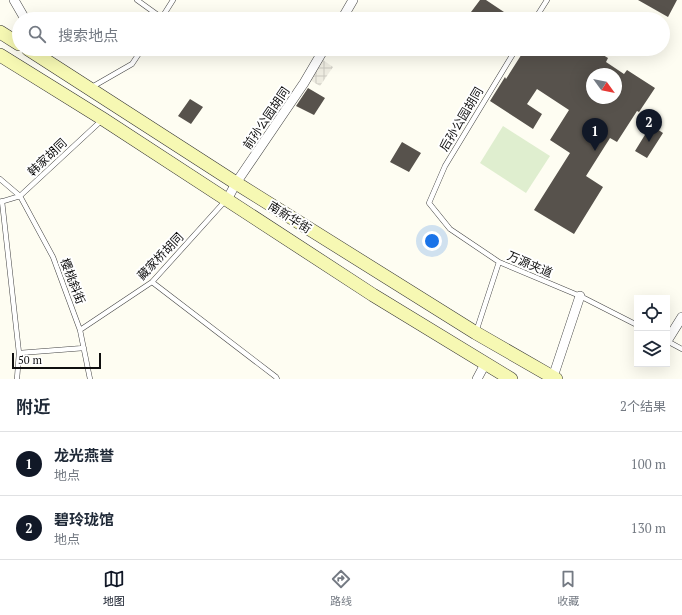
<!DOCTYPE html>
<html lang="zh">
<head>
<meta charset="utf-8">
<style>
	:root { --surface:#fff; --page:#f2f2f3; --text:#1f2937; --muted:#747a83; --line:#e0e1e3; --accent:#111827 }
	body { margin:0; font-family:"PT Serif","Noto Sans SC",serif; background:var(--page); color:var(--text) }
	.controls { position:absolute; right:12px; bottom:12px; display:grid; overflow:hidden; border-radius:0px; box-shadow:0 4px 16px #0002 }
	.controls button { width:36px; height:36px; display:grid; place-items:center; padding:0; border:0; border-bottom:1px solid var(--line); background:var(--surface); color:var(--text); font:20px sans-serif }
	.compass { position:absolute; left:586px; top:68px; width:36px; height:36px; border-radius:50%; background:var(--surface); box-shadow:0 4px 16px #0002; rotate:123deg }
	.scale { position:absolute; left:12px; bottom:10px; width:89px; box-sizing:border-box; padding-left:4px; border:2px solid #0f0f0f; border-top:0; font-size:11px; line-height:14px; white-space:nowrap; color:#0f0f0f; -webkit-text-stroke:3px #fff; paint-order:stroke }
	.you { position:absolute; left:432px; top:241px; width:14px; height:14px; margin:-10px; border:3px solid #fff; border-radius:50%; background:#1a73e8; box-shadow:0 0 0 6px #1a73e833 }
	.badge { display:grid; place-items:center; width:26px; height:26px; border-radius:50%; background:var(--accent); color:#fff; font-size:13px; font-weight:700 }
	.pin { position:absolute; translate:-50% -33px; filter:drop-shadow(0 1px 2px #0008) }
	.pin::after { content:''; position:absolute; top:21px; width:14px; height:12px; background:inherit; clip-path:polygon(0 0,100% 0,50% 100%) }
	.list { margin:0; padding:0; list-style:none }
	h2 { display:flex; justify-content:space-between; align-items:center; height:52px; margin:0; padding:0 16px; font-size:17px }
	h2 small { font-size:13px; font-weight:400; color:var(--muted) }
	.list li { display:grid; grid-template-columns:26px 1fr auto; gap:12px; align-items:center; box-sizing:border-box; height:64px; padding:0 16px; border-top:1px solid var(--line) }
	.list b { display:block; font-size:15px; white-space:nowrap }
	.list p { margin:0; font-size:13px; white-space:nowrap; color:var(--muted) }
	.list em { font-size:13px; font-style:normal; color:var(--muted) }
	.icon { flex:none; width:22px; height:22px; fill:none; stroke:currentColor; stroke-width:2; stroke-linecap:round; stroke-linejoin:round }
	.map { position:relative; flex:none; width:682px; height:379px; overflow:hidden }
	.search { position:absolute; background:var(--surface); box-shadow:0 4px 16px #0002; left:12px; right:12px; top:12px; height:44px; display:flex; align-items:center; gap:10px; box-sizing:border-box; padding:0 14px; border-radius:22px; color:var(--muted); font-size:15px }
	.sheet { height:180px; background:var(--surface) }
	nav { display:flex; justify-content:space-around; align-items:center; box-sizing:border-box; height:56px; border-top:1px solid var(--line); background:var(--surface); font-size:11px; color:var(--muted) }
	nav a { display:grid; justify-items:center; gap:2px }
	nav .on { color:var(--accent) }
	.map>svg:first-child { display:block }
</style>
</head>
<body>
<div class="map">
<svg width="682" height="379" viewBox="0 0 682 379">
	<defs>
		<pattern id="plaza-grid" width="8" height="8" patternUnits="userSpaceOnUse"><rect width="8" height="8" fill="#eeece1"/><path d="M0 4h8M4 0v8" fill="none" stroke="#cbc9c0"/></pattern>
	</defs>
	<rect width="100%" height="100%" fill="#fefdf2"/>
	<path fill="#dfeecf" d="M503,126l47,30 -24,37 -46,-30z"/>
	<path fill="url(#plaza-grid)" d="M323,60l10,7 -13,19 -10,-6z"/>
	<path fill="#57524c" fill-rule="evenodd" d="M480,0h6l18,12 -5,7h-27l-1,-7z
		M638,0h39l-9,17z
		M525,49h32l11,7 4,-7h13l7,5 3,-4 13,8 -2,4 18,12 3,-4 28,18 -16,24 -2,-1 -20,31 -7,-4 -24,38 17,11 -29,47 -40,-24 36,-57 -20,-13 19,-30 -32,-21 -10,15 15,10 -9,15 -43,-28 15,-24 1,2zM592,74h24v24h-24z
		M308,88l17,10 -11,17 -18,-9z
		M190,99l13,8 -12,17 -13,-8z
		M651,125l12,8 -16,25 -12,-7z
		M402,142l19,11 -12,19 -19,-10z"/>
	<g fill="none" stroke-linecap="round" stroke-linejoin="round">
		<defs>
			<path id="lane" d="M137,0l25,18
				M161,19l12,-19
				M535,19l12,-19
				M516,49l-71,117 -16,37 21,26 49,33 81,34 57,29
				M92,87l40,-23 10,-15
				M0,179l20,17 33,61 27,73 10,49
				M2,201l17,152 -2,26
				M0,202l20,-6 82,-76
				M152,282l124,95 1,2
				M80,330l72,-48 74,-82
				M476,332l23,-70
				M667,341l15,8
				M19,353l65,-5"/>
			<path id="street" d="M14,0l11,19
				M342,19l11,-19
				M227,200l9,-17 68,-100 20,-34
				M667,341l15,-24
				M553,377l27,-81
				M477,379l8,-15"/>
			<path id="secondary" d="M0,32l19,12
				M28,49l208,134 240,150 80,46
				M0,55l103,64 270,176 138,84"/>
		</defs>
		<use href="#lane" stroke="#424242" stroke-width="5.5"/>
		<use href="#street" stroke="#424242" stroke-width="10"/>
		<use href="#secondary" stroke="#313131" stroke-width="14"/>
		<use href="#lane" stroke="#fff" stroke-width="4.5"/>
		<use href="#street" stroke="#fff" stroke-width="9"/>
		<use href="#secondary" stroke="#f6f8b3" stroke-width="13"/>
	</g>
	<g text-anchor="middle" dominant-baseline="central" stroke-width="4" stroke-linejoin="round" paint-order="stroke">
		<g font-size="12" fill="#0f0f0f" stroke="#fff">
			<text transform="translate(266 118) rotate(-56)">前孙公园胡同</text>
			<text transform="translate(461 119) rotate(-59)">后孙公园胡同</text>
			<text transform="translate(47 157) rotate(-43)">韩家胡同</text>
			<text transform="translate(290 217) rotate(32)">南新华街</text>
			<text transform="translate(160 256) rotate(-46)">藏家桥胡同</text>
			<text transform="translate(530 264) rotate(23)">万源夹道</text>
			<text transform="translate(73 281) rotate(69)">樱桃斜街</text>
		</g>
	</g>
</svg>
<div class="controls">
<button><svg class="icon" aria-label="locate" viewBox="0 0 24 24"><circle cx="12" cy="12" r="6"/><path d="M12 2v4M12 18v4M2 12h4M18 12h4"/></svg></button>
<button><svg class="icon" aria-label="layers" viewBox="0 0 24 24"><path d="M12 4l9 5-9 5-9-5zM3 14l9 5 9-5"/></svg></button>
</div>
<svg class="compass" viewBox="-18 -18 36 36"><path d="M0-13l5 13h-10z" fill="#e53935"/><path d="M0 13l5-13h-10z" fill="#747a83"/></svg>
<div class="scale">50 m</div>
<div class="you"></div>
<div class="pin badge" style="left:595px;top:151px">1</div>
<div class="pin badge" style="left:649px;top:142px">2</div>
<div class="search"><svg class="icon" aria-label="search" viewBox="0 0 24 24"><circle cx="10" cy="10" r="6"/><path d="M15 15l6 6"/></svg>搜索地点</div>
</div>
<section class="sheet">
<h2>附近<small>2个结果</small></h2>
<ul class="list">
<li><span class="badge">1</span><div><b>龙光燕誉</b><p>地点</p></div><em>100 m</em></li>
<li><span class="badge">2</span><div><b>碧玲珑馆</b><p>地点</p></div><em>130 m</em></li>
</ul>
</section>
<nav>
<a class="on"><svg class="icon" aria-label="map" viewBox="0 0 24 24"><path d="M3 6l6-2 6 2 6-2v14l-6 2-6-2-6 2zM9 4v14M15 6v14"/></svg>地图</a>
<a><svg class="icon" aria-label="directions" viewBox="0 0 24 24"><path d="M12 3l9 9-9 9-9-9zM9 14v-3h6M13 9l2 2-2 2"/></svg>路线</a>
<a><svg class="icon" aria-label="saved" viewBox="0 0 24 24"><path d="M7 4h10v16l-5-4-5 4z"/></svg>收藏</a>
</nav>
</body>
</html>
